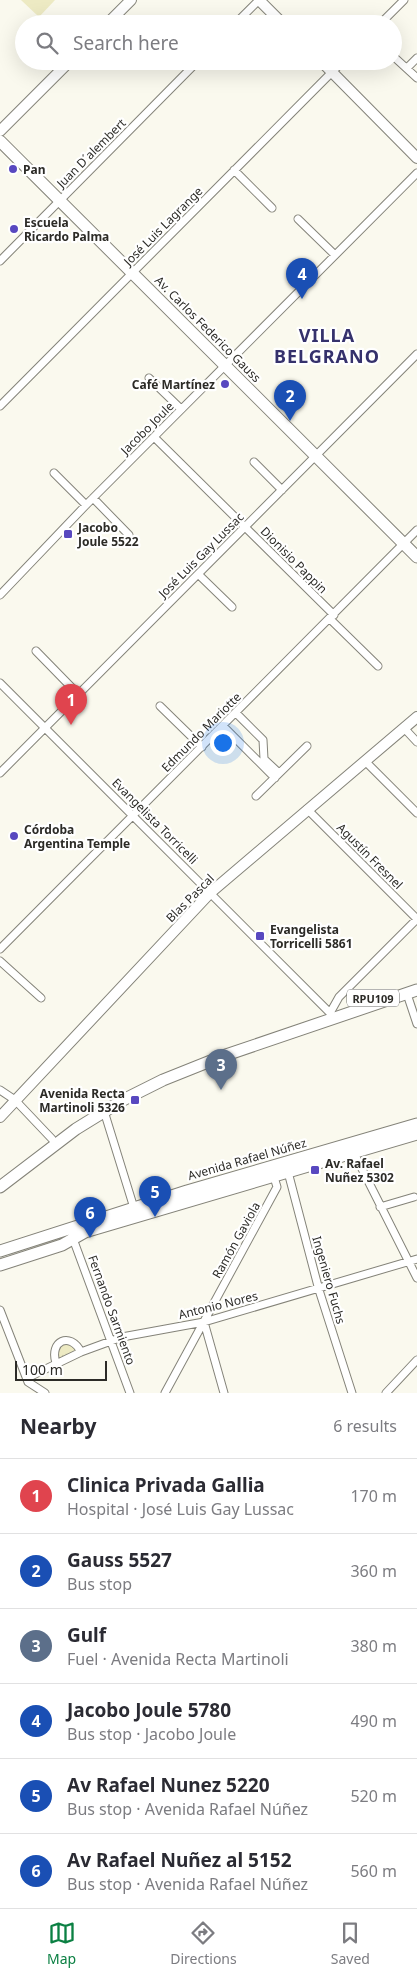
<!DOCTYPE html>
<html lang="en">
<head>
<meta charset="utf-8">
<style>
	:root { --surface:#fff; --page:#f2f2f3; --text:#2b2b33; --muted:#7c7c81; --line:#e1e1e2; --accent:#0b8043 }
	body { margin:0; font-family:"Noto Sans",sans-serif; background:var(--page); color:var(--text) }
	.scale { position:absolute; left:15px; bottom:12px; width:92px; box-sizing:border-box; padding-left:5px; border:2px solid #2c2b27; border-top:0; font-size:14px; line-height:18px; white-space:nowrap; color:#2c2b27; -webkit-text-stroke:4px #fff; paint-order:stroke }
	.you { position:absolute; left:222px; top:742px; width:18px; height:18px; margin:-12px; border:4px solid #fff; border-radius:50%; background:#1a73e8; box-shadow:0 0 0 8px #1a73e833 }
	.badge { display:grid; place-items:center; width:32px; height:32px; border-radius:50%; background:var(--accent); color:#fff; font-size:16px; font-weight:700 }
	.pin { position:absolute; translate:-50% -41px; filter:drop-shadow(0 1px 2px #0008) }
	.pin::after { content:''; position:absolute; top:26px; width:18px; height:15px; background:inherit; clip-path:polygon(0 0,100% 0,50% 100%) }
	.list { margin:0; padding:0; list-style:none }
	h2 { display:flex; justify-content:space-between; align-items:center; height:65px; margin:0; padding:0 20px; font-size:21px }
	h2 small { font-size:16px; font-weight:400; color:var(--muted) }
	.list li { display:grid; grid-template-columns:32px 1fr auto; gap:15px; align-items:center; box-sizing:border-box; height:75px; padding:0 20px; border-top:1px solid var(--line) }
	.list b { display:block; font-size:19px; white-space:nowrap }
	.list p { margin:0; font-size:16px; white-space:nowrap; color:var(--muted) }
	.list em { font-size:16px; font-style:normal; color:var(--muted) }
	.icon { flex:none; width:28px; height:28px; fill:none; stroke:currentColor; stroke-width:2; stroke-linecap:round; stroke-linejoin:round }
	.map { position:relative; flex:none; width:417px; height:1393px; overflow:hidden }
	.search { position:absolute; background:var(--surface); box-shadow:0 5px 20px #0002; left:15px; right:15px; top:15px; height:55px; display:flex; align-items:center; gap:12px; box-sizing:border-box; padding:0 18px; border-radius:28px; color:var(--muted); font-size:19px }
	.sheet { height:515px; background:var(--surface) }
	nav { display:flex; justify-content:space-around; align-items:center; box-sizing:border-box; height:70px; border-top:1px solid var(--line); background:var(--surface); font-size:14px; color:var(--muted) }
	nav a { display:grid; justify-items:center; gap:2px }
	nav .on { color:var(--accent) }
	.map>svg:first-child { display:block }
</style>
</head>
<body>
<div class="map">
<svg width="417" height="1393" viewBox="0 0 417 1393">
	<defs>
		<pattern id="park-tufts" width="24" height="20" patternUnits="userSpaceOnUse" patternTransform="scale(1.25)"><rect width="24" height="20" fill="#edeac3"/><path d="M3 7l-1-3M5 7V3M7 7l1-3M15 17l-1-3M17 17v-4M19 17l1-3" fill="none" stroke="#cbc9a8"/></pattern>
	</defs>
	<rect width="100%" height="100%" fill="#faf9ee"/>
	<path fill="url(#park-tufts)" d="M66,1342l11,8 -20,9 -1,-8z"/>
	<path fill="#edeac3" d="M21,0h34l-16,17z"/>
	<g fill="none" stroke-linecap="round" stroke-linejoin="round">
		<defs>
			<path id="minor" d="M235,24l24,-24
				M380,24l24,-24
				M393,56l24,22
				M407,68l10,-10
				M234,170l38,38
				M298,219l37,36
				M0,261l198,-200
				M149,378l32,31
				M0,406l343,-345
				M154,437l180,178
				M254,462l28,28
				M54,473l32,32
				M93,498l36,37
				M198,574l34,33
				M0,595l86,-90 331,-332
				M330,619l48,47
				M36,651l42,43
				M0,683l335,335
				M160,706l42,41
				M236,713l27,27 1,19 15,14
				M223,726l52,52
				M404,728l13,14
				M365,761l52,52
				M0,773l417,-419
				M256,796l51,-50
				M307,809l110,110
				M0,949l417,-419
				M0,961l41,37
				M407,994l10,30
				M330,1013l9,-16 78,-78
				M0,1090l15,10 37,39
				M101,1106l3,5 30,97
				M354,1153l63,125
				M288,1172l31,118 33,103
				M380,1207l34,-10
				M72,1236l58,157
				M0,1310l28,72 17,11
				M204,1322l20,71
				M56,1363c-7,-22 14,-32 25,-11
				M27,1378l54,-26 41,-15 82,-15 213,-63
				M165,1393l112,-206 -3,-10
				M386,1393l31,-33"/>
			<path id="secondary" d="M259,0l24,24
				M107,24l24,-24
				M321,61l96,97
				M0,131l70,-70
				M0,1117l210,-224 207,-176"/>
			<path id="primary" d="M0,141l417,416
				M0,1187l76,-58 47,-29 40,-20 60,-24 194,-66
				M78,1234l339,-100
				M0,1251l187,-60 230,-67
				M0,1265l62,-20 23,-13"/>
		</defs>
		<use href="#minor" stroke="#848379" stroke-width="9"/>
		<use href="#secondary" stroke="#848379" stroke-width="12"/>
		<use href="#primary" stroke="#848379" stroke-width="13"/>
		<use href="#minor" stroke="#fff" stroke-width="7"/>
		<use href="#secondary" stroke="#fff" stroke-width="10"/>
		<use href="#primary" stroke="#fff" stroke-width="11"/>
	</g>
	<g fill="#5848c0" stroke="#fff" stroke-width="2">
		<circle cx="13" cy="169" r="5"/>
		<circle cx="14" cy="229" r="5"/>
		<circle cx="225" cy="384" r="5"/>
		<rect x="63" y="529" width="10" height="10" rx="2.5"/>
		<circle cx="14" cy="836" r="5"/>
		<rect x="255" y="931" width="10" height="10" rx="2.5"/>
		<rect x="130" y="1095" width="10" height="10" rx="2.5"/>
		<rect x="310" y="1165" width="10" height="10" rx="2.5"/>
	</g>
	<g text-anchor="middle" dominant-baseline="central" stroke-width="4.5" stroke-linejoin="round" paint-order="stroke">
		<rect fill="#fff" stroke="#6b6b68" stroke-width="1" x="347" y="989.5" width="52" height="17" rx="4"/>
		<g font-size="11" font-weight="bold" fill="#2c2b27">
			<text x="373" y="998">RPU109</text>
		</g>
		<g font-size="12" fill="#2c2b27" stroke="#fff">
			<text transform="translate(91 153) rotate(-45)">Juan D´alembert</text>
			<text transform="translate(163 226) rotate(-45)">José Luis Lagrange</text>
			<text transform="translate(208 329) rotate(45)">Av. Carlos Federico Gauss</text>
			<text transform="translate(147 428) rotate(-45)">Jacobo Joule</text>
			<text transform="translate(201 555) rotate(-45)">José Luis Gay Lussac</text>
			<text transform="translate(294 560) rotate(45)">Dionisio Pappin</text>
			<text transform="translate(201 732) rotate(-45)">Edmundo Mariotte</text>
			<text transform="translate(155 821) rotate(45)">Evangelista Torricelli</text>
			<text transform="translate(370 856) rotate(45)">Agustín Fresnel</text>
			<text transform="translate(190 898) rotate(-45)">Blas Pascal</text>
			<text transform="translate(247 1159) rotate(-16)">Avenida Rafael Núñez</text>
			<text transform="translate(236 1240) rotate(-61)">Ramón Gaviola</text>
			<text transform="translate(329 1280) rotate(74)">Ingeniero Fuchs</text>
			<text transform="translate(218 1305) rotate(-14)">Antonio Nores</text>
			<text transform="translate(112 1310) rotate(70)">Fernando Sarmiento</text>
		</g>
		<g font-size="12" font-weight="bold" fill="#2c2b27" stroke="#fff" text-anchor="start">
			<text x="23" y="169">Pan</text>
			<text x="24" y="222">Escuela<tspan x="24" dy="14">Ricardo Palma</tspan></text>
			<text x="215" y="384" text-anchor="end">Café Martínez</text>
			<text x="78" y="527">Jacobo<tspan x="78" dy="14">Joule 5522</tspan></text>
			<text x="24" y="829">Córdoba<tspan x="24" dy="14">Argentina Temple</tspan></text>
			<text x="270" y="929">Evangelista<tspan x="270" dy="14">Torricelli 5861</tspan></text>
			<text x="125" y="1093" text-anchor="end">Avenida Recta<tspan x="125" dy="14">Martinoli 5326</tspan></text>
			<text x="325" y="1163">Av. Rafael<tspan x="325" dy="14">Nuñez 5302</tspan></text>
		</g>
		<g font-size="18" font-weight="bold" letter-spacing="1" fill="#35316c" stroke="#fff">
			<text x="327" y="335">VILLA<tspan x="327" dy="21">BELGRANO</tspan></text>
		</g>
	</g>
</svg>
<div class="scale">100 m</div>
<div class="you"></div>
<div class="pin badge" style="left:71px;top:725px;background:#e0444e">1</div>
<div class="pin badge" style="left:290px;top:421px;background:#1a4fb4">2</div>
<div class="pin badge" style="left:221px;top:1090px;background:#5c6f8a">3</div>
<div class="pin badge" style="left:302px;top:299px;background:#1a4fb4">4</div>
<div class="pin badge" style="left:155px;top:1217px;background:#1a4fb4">5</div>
<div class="pin badge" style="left:90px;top:1238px;background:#1a4fb4">6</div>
<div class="search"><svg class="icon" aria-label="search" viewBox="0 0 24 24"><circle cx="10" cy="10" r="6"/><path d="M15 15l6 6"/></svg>Search here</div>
</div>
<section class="sheet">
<h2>Nearby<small>6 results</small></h2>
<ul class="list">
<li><span class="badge" style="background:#e0444e">1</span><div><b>Clinica Privada Gallia</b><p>Hospital · José Luis Gay Lussac</p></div><em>170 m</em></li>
<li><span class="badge" style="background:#1a4fb4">2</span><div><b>Gauss 5527</b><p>Bus stop</p></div><em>360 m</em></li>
<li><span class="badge" style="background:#5c6f8a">3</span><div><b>Gulf</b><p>Fuel · Avenida Recta Martinoli</p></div><em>380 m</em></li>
<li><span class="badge" style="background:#1a4fb4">4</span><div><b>Jacobo Joule 5780</b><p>Bus stop · Jacobo Joule</p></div><em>490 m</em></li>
<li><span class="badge" style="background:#1a4fb4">5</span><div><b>Av Rafael Nunez 5220</b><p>Bus stop · Avenida Rafael Núñez</p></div><em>520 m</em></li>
<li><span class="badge" style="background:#1a4fb4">6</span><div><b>Av Rafael Nuñez al 5152</b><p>Bus stop · Avenida Rafael Núñez</p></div><em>560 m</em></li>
</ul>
</section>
<nav>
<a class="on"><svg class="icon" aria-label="map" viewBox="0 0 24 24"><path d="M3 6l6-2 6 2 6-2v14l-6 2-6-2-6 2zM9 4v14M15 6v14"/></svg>Map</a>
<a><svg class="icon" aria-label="directions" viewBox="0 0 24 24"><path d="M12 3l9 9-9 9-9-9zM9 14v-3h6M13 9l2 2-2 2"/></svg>Directions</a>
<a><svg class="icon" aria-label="saved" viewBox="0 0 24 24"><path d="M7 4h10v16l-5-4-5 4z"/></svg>Saved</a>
</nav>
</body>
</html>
